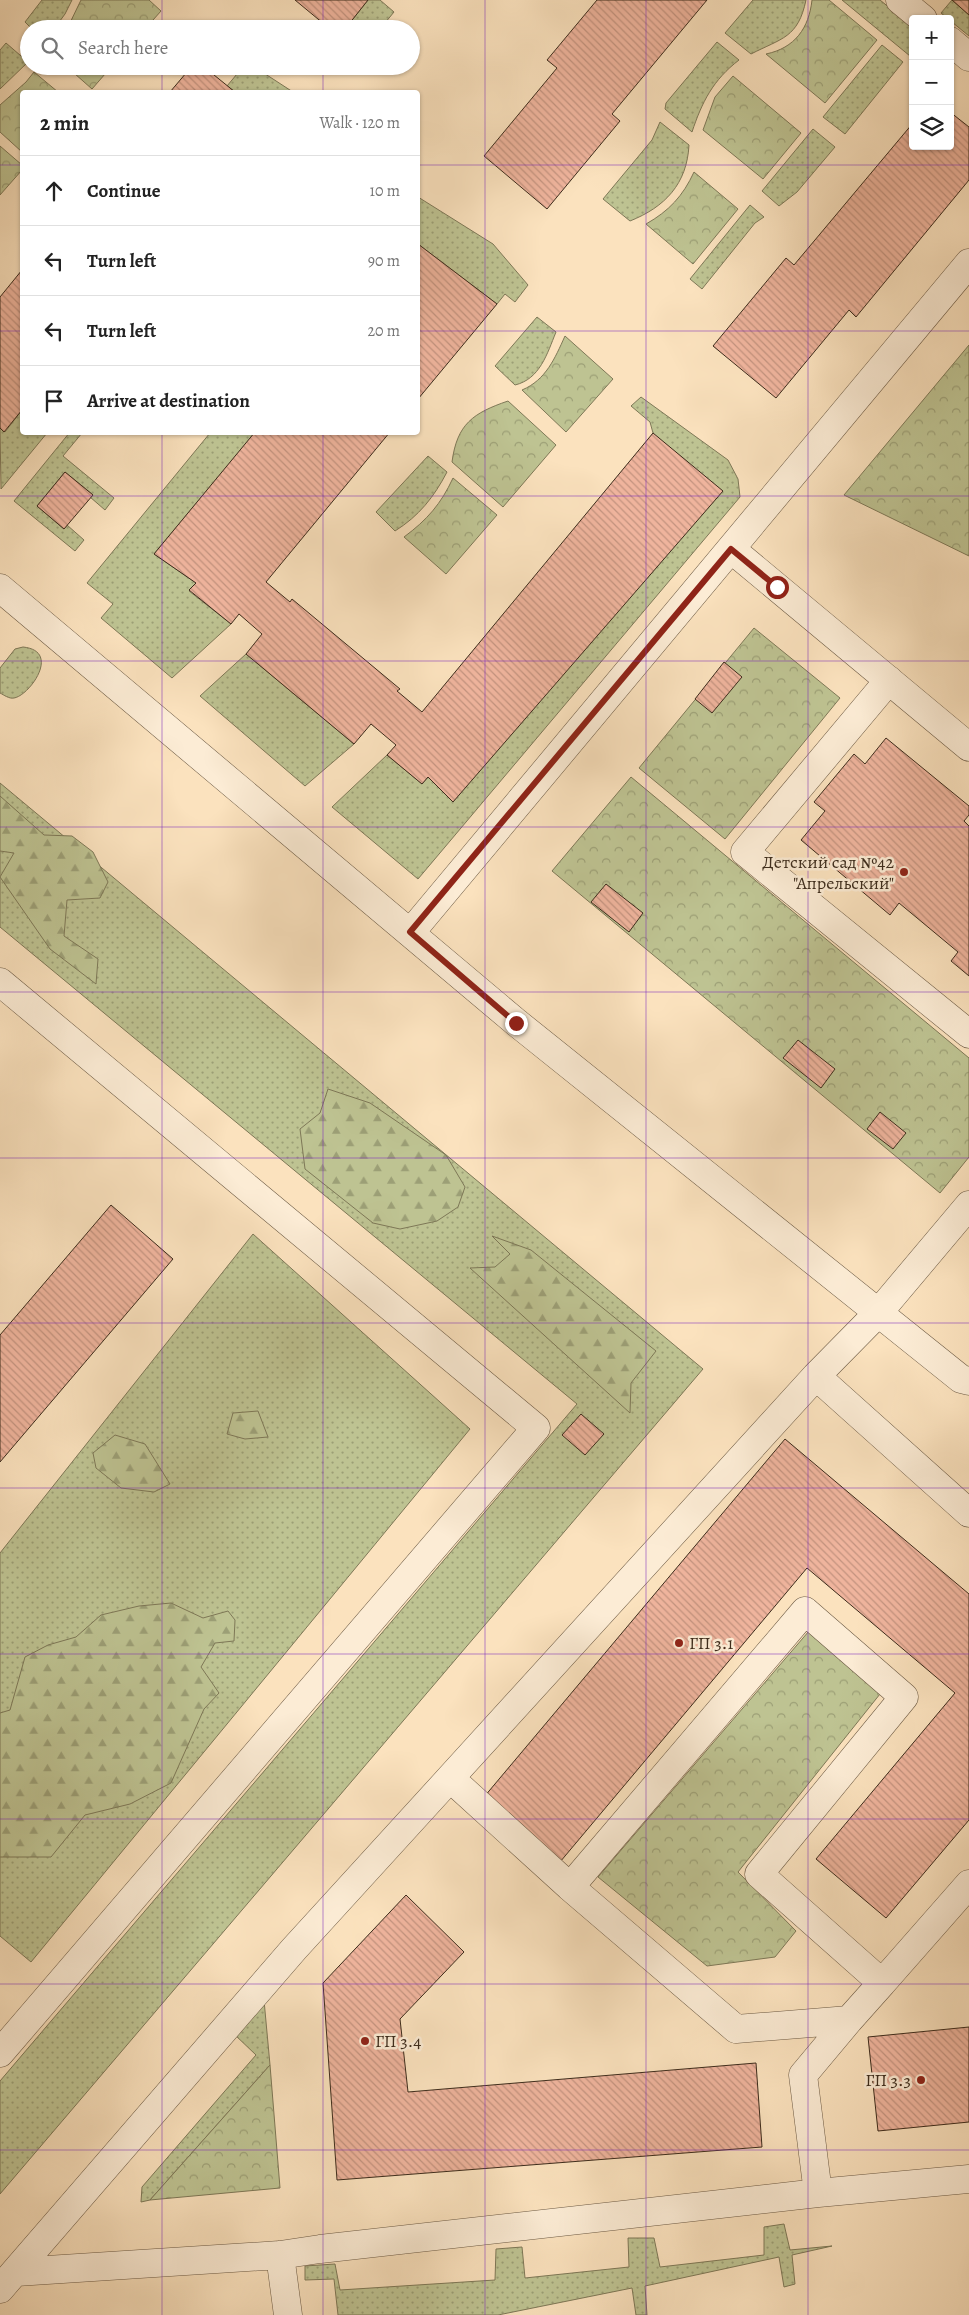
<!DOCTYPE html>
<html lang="en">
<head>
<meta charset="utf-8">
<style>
	:root { --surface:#fff; --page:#f2f2f2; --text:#222; --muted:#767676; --line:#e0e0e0 }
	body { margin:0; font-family:Alegreya,serif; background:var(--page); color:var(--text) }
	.controls { position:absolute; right:15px; top:15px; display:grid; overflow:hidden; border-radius:5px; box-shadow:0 1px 4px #0004 }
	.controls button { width:45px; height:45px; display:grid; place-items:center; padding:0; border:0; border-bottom:1px solid var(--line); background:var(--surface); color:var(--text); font:25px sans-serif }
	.stop { position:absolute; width:15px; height:15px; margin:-11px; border:4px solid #8f2418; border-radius:50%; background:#fff }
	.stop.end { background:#8f2418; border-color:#fff; box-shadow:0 1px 5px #0008 }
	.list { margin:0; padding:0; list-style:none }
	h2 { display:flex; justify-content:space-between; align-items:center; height:65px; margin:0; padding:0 20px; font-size:21px }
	h2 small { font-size:16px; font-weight:400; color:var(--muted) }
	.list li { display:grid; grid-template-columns:32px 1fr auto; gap:15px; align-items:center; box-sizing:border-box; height:70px; padding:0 20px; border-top:1px solid var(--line) }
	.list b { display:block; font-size:19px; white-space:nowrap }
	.list em { font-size:16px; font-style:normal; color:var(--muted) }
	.icon { flex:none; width:28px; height:28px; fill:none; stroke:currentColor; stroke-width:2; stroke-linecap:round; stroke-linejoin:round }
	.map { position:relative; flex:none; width:969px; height:2315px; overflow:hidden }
	.search { position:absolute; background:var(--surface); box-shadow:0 1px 4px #0004; left:20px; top:20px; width:400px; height:55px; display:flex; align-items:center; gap:12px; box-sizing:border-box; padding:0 18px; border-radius:28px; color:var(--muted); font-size:19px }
	.panel { position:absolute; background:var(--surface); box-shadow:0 1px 4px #0004; left:20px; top:90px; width:400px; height:345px; border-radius:5px }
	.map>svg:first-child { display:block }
</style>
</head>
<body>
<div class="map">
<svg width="969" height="2315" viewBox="0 0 969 2315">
	<defs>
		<pattern id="grass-dots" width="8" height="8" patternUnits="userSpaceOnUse" patternTransform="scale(1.25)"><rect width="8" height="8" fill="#bec392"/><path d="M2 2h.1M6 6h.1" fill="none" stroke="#9c9f76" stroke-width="1.8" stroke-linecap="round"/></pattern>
		<pattern id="forest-firs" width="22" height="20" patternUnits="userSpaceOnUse" patternTransform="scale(1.25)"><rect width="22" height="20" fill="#bec392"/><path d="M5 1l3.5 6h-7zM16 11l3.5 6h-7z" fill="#9c9f76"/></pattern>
		<pattern id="park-crowns" width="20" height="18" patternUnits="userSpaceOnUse" patternTransform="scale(1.25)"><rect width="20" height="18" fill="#bec392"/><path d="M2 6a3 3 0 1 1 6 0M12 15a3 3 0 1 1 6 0" fill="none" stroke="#9c9f76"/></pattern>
		<pattern id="building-back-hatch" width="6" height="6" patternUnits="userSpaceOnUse" patternTransform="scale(1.25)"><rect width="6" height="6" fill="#efb49d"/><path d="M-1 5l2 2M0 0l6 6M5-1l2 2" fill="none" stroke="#c3937f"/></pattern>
	</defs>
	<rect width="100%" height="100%" fill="#fbe2be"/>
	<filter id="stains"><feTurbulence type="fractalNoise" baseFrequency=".004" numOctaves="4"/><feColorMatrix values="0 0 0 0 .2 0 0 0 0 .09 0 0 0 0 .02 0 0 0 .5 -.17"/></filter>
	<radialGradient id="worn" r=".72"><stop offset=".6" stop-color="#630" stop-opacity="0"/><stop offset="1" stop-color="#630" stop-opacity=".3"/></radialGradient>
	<path fill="url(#grass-dots)" stroke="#7e7857" d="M42,0h30l-7,14 -11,15h-22l-7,-7z
		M368,0h12l14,12 -14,17h-35z
		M753,0h53c-8,38 -24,38 -55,54l-26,-21z
		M842,0h38l33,27v25l-3,4z
		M952,0l17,15v21l-28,-23z
		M717,42l22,18c-26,20 -37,42 -47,72l-27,-23 1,-6z
		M6,43l22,19 -28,27v-39z
		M882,45l21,17 -58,72 -22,-17z
		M228,66h25l40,26h-58l-8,-6 10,-12z
		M660,122l29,23c-2,39 -24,62 -59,76l-27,-22 49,-59z
		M813,129l22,18 -38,45 -18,14 -17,-15z
		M418,197l75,47 35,41 -13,17 -10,-8 -8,10 -79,-60z
		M750,205l14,12 -9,6 -53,66 -12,-10z
		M537,317l19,15c-9,22 -16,47 -41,53l-20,-19z
		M641,397l87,63 10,19 2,18 -322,382 -86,-72 55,-52 35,29 6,-7 25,25 200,-369 -3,-11 -19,-16z
		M22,410v22l25,1 -46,56 -1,-61 5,4z
		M70,432l12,1 -19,23 51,42 -9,12 -15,-13 2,-3 -27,-22 -28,34 27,23 3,-4 17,15 -9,11 -61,-50z
		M210,433h45l-101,121 42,29 -7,8 42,33 -59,54 -71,-60 12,-14 -26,-21z
		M428,456l19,16c-13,25 -28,44 -52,59l-19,-19z
		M23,647c39,4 6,49 -9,51 -5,1 -10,-3 -14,-5v-25l15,-19z
		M246,654l108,90 -49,42 -105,-90z
		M0,783l703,586 -703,825v-113l577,-677 -577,-477z
		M253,1234l217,195 -439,533 -31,-26v-383z
		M264,2000l6,65 -120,135 -9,2 1,-15 114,-132 -22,-21z
		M784,2224l6,26 42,-4 -40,9 3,29 -11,3 -5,-30 -134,29 2,29h-11l-4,-27 -134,27h-160l-4,-36 -29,1v-14l30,-2 5,26 155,-10 1,-31 26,-2 3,31 104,-11 -1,-29h26l6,29 104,-12v-28z"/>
	<path fill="url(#forest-firs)" stroke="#7e7857" d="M0,796l44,39 28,1 21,16 15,30 -8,16 -33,2 -3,36 34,23 -2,25 -46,-35 -50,-72 14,-24 -14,-2z
		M328,1089l42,14 76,52 19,32 -7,20 -21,14 -37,8 -27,-6 -68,-54 -5,-40 20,-16z
		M492,1236l39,14 125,101 -25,32 -1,30 -160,-145 25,-1 15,-13z
		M258,1411l10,26 -23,2 -18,-5 6,-21z
		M115,1435l30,9 25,40 -16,8 -33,-4 -25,-20 -3,-15z
		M171,1603l32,15 25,-7 7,9 -1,21 -19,2 -14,24 18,26 -15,16 -33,74 -41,21 -45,11 -34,42h-51v-144l10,-3 15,-53 23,-12 28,-8 25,-22 38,-9z"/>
	<path fill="url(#park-crowns)" stroke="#7e7857" d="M81,0h68l12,11 -16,18h-78z
		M812,0h17l48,40 -52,63 -59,-49c29,-6 43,-26 46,-54z
		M66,66h46l-20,23z
		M34,72l24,20h-36v60l-22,-20v-27l26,-23z
		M733,76l68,57 -38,46 -60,-49 12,-33z
		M0,146l22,19v5l-22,25z
		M694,172l44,37 -45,55 -47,-40c23,-13 37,-28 48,-52z
		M565,336l48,43 -47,53 -44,-42c24,-10 33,-32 43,-54z
		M969,345v211l-125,-61z
		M508,401l48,44 -53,62 -51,-45c5,-38 21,-49 56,-61z
		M453,478l44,37 -51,59 -42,-37c23,-17 37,-33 49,-59z
		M754,628l86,70 -115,141 -86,-71z
		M631,777l338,281v99l-29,36 -388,-322z
		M809,1631l71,63 -142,178 58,59 -21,26 -68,9 -109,-89z
		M270,2065l10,123 -130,12z"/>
	<path fill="url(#building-back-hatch)" stroke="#3d2c1c" d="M295,0h73l-23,29h-15z
		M597,0h110l-95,114 8,7 -73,88 -63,-53 73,-88 -10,-8z
		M952,0h17v15z
		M192,66h11l32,26h-65z
		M950,112l19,15v53l-113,137 -7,-7 -73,88 -63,-52 73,-88 8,7 119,-142v23h37z
		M418,244l79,60 -79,95z
		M22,270v140l-18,22 -4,-4v-131z
		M255,432h135l-124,150 24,20 2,-3 108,90 -3,2 25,21 231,-279 70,58 -270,311 -25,-25 -6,7 -35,-29 9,-10 -25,-21 -17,20 -108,-90 16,-20 -23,-20 -8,10 -42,-34 7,-7 -42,-29z
		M65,472l28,23 -29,34 -27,-23z
		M724,662l18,15 -30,36 -17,-14z
		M886,738l83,68v9l-5,6 5,5v150l-18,-15 7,-9 -59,-49 -9,12 -89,-75 24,-29 -11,-9 40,-48 11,10z
		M606,884l37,29 -14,19 -38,-30z
		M798,1040l37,29 -14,19 -38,-30z
		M880,1112l26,21 -13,16 -26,-20z
		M111,1205l62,54 -173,203v-127z
		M581,1414l23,20 -19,21 -23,-20z
		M785,1439l184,155v226l-83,98 -70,-59 139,-166 -148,-125 -247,294 -76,-65z
		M406,1895l58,57 -64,67 8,73 348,-29 6,84 -425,33 -14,-197z
		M969,2027v95l-91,9 -10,-94z"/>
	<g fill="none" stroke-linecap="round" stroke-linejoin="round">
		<defs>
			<path id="minor" d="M900,0l23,19
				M950,41l19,16
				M731,549l238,198
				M0,588l517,435 444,356 8,2
				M889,680l-144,172 224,182
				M411,932l558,-669
				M0,982l536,446 -536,625
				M969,1205l-90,107 -63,64 -366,402 120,109 235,-276 99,86 -145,177 123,109 87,-99
				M816,1376l153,137
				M570,1887l166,142 113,-9 33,-37
				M818,2193l-15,-118 46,-55
				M280,2255l8,60
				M16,2272l264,-17 40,-6 498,-56 151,-14
				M0,2289l294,-340 156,-171"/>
		</defs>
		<use href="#minor" stroke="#6c5a44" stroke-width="29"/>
		<use href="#minor" stroke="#fcecd5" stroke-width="28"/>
	</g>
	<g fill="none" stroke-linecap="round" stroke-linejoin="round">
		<path stroke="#8f2418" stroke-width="6" d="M516,1023l-106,-91 321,-383 46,38"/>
	</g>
	<path fill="none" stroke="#7b2cbf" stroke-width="1" stroke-opacity="0.55" d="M162,0v29M323,0v29M485,0v2315M646,0v2315M808,0v2315M162,66v26M323,66v26M0,165h22M418,165h551M0,331h22M418,331h551M162,432v1883M323,432v1883M0,496h969M0,661h969M0,827h969M0,992h969M0,1158h969M0,1323h969M0,1488h969M0,1654h969M0,1819h969M0,1984h969M0,2150h969"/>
	<g fill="#8f2418" stroke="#fcecd5" stroke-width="2">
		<circle cx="904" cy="872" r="5"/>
		<circle cx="679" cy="1643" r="5"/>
		<circle cx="365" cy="2041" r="5"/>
		<circle cx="921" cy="2080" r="5"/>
	</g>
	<g text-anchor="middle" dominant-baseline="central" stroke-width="5" stroke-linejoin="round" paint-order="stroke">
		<g font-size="18" fill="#3d2c1c" stroke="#fcecd5" text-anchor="end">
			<text x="894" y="862">Детский сад №42<tspan x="894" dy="21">"Апрельский"</tspan></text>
			<text x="689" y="1643" text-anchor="start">ГП 3.1</text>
			<text x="375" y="2041" text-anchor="start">ГП 3.4</text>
			<text x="911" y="2080">ГП 3.3</text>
		</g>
	</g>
	<rect width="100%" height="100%" filter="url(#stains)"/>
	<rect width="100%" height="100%" fill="url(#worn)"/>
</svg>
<div class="controls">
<button>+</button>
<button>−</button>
<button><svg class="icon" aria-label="layers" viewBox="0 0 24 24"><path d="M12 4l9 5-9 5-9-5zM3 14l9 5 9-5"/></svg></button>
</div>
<div class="stop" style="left:777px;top:587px"></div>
<div class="stop end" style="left:516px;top:1023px"></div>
<div class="search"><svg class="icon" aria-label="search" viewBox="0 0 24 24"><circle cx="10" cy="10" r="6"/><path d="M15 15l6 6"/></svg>Search here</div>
<section class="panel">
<h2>2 min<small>Walk · 120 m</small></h2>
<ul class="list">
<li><svg class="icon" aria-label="ahead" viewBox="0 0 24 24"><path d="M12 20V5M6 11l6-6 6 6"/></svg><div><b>Continue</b></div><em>10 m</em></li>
<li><svg class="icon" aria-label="left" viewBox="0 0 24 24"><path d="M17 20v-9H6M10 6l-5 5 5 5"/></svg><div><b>Turn left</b></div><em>90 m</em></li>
<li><svg class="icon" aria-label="left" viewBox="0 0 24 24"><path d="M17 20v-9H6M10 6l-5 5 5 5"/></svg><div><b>Turn left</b></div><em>20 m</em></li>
<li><svg class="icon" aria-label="arrive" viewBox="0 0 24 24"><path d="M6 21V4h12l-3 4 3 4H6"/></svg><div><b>Arrive at destination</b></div></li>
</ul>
</section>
</div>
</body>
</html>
